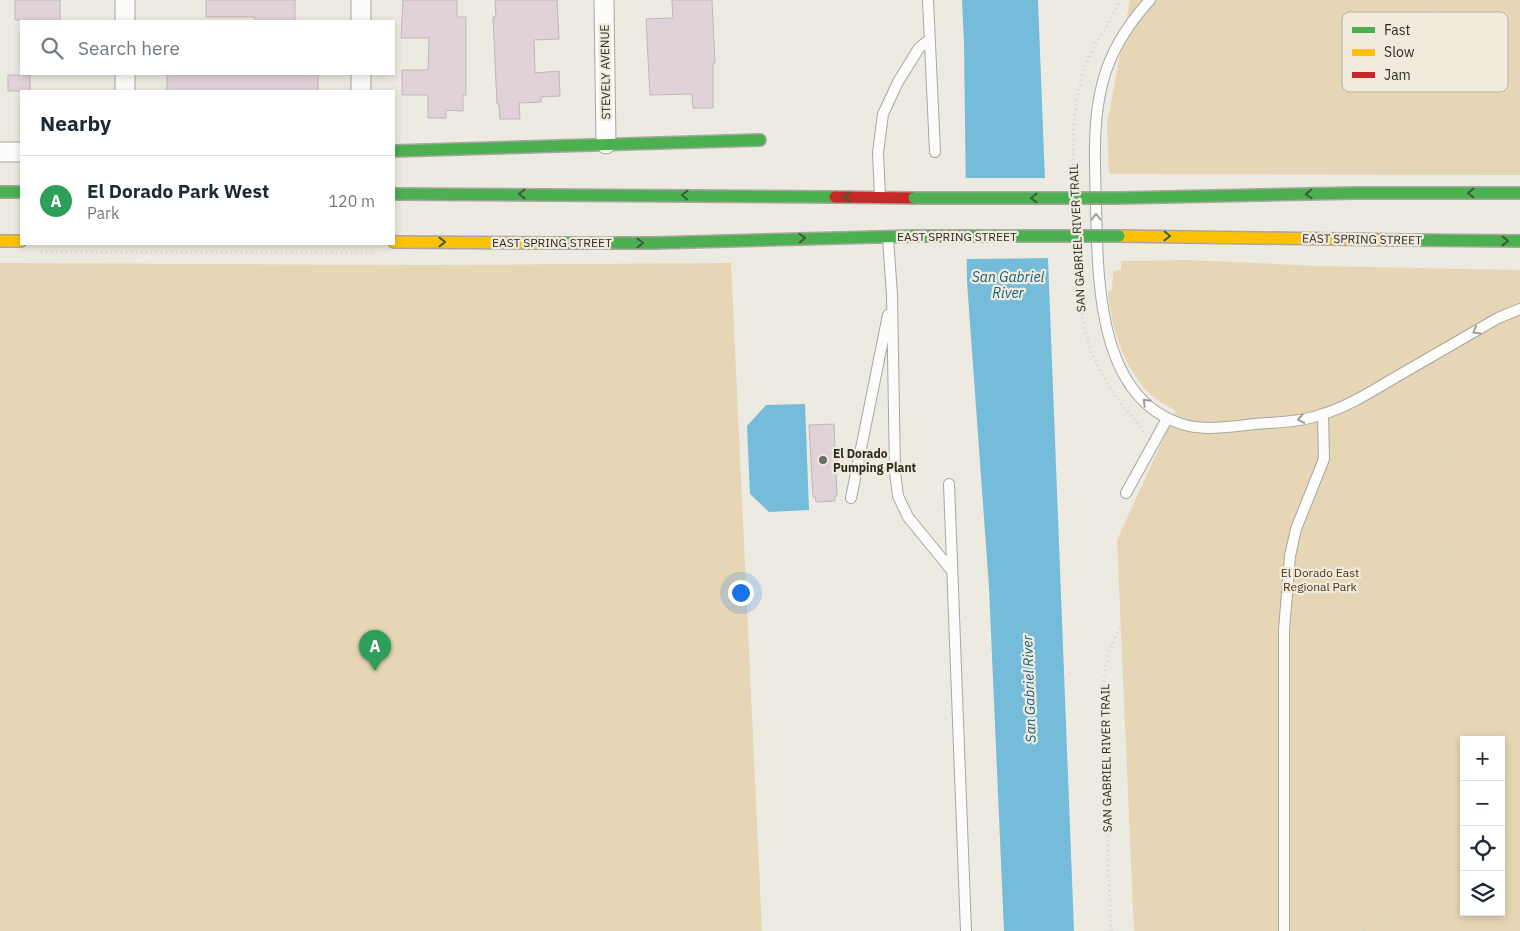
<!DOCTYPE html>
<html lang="en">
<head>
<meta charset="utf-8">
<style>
	:root { --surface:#fff; --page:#f6f6f7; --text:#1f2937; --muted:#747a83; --line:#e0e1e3; --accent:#b45309 }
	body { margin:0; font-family:"IBM Plex Sans",sans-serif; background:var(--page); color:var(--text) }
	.controls { position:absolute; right:15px; bottom:15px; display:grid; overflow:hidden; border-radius:0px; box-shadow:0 2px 8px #0003 }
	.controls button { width:45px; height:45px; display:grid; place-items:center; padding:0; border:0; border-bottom:1px solid var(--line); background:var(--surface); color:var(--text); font:25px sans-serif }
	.you { position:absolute; left:740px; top:592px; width:18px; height:18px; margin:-12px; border:4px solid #fff; border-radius:50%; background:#1a73e8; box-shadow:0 0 0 8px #1a73e833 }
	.badge { display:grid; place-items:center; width:32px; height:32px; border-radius:50%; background:var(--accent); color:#fff; font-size:16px; font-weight:700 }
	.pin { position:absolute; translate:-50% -41px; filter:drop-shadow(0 1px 2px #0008) }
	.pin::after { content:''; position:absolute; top:26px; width:18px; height:15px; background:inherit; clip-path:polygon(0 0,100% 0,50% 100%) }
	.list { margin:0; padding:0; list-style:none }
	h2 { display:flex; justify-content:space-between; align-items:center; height:65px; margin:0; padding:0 20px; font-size:21px }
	h2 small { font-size:16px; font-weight:400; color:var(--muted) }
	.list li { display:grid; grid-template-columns:32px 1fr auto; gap:15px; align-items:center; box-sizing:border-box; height:90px; padding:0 20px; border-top:1px solid var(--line) }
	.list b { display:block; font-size:19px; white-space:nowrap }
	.list p { margin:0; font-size:16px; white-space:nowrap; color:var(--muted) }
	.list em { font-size:16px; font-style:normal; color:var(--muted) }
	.icon { flex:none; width:28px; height:28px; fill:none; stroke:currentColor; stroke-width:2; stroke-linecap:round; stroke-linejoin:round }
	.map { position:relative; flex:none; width:1520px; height:931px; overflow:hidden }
	.search { position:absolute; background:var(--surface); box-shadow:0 2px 8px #0003; left:20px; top:20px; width:375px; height:55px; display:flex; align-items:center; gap:12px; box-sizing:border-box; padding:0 18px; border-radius:0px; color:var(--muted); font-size:19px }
	.panel { position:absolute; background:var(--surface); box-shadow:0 2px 8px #0003; left:20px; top:90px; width:375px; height:155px; border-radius:0px }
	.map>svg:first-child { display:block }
</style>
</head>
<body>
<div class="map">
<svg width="1520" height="931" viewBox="0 0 1520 931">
	<rect width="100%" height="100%" fill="#edeae2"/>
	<path fill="#e6d6b5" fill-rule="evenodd" d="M1130,0h390v175l-411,-1 -2,-49z
		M1188,260l131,6 201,4v661h-386l-17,-391 59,-129c-7,-4 -14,-8 -20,-12 -31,-25 -45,-71 -48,-108l4,-1 1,-19 8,-1v-9zM1464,740h37v172h-37z
		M0,263l430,2 301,-2 31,668h-762z"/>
	<path fill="#75bcda" d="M962,0h76l36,931h-70l-15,-344 -22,-305 -3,-239z
		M805,404l4,106 -40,2 -19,-18 -3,-68 19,-21z"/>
	<path fill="#edeae2" d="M963,178h85l3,80 -87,1z"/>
	<path fill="#e1d2da" stroke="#bbb8b6" d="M15,0h45v21l-45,-1z
		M206,0h89v21h-40v-4h-49z
		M403,0h54v17h9v78h-3v16l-17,-1v8h-18v-23h-26v-25h26l1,-32h-28z
		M495,0h62l2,39 -25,1 1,33 24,-2 1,25 -19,1v5l-22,1 1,16h-20l-1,-15h-2l-4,-87h3z
		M672,0h40l3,63h-2v45h-20l-1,-14 -42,1 -4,-76 27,-1z
		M167,74h151v17h-151z
		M8,75h22v16h-22z
		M834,424l3,72h-2v5l-19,1 -1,-5h-2l-4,-72z"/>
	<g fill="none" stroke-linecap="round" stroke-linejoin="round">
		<defs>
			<path id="lane" d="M928,0l7,152
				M1150,0c-21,23 -39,51 -47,81 -11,40 -8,84 -7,126 2,74 1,197 93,219 18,4 39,1 57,-1 25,-3 53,-2 77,-11 26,-8 49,-23 73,-37 34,-20 68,-39 102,-59l22,-9
				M880,196l-2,-43 5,-39 15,-32 21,-34 10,-8
				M888,238l4,57 3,177 3,24 10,21 44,54
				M949,484l17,447
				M1126,493l41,-74
				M851,498l37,-183
				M1284,931v-301l6,-74 6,-27 28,-70 -1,-44"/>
			<path id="street" d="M604,0l2,144
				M125,21v-21
				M361,21v-21
				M125,91v-17
				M361,91v-17
				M0,152h21"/>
			<path id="fast" d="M394,151l366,-11
				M0,192h21
				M394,194l441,3
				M1117,198l240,-5h163
				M1405,240l115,1
				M554,243h99l262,-7"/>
			<path id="slow" d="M1119,236l286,4
				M0,241h21
				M394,242l160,1"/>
			<path id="jam" d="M835,197l79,1"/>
		</defs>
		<use href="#lane" stroke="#a8a6a1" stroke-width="12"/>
		<use href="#street" stroke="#a8a6a1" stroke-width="21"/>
		<use href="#fast" stroke="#a8a6a1" stroke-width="14"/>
		<use href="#slow" stroke="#a8a6a1" stroke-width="14"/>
		<use href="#jam" stroke="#a8a6a1" stroke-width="14"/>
		<path stroke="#d4d3d1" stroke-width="3" stroke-dasharray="1 4" stroke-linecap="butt" d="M1426,0l50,46 44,33
			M1074,175c-2,-43 -1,-85 18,-124 9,-17 21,-32 27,-51
			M41,252l333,1
			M1077,258c1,44 6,87 30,125 10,18 25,32 36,49
			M1520,398c-21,1 -38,9 -46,30 -4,9 -5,18 -15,22 -13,5 -36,2 -51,5l-3,9 5,23 -1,44 4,11 10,7 97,-1
			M1299,888l44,12 24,24
			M1111,931l-9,-228c1,-19 2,-38 9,-56 10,-24 26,-44 38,-66 19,-36 21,-77 9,-115
			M1364,931c9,-28 46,-17 60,0"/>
		<use href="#lane" stroke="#fcfcfb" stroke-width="10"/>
		<use href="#street" stroke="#fcfcfb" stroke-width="19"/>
		<use href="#fast" stroke="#4caf50" stroke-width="11"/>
		<use href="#slow" stroke="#ffc107" stroke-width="11"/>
		<use href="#jam" stroke="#c62828" stroke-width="11"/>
		<defs>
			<path id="fast-bridge" d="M914,198h203
				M915,236h204"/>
		</defs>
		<use href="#fast-bridge" stroke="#a8a6a1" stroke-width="14" stroke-linecap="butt"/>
		<use href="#fast-bridge" stroke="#4caf50" stroke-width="11"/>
	</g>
	<defs><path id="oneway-chevron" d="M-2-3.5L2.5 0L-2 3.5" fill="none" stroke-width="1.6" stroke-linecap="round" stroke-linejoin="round" transform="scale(1.25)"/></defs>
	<g stroke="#395f36">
		<use href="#oneway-chevron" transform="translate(1471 193) rotate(-180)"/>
		<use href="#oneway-chevron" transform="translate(522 194) rotate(-180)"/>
		<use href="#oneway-chevron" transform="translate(1309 194) rotate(178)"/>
		<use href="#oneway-chevron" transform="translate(685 195) rotate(-179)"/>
		<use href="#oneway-chevron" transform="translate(847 197) rotate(-179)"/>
		<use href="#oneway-chevron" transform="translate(1034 198) rotate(-180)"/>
		<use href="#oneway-chevron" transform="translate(1167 236) rotate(1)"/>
		<use href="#oneway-chevron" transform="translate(802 238) rotate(-2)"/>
		<use href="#oneway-chevron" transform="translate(1505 241) rotate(1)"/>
		<use href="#oneway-chevron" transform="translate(442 242)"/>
		<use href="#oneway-chevron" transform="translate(640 243)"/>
	</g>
	<g stroke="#9f9e9b">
		<use href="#oneway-chevron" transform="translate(1096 217) rotate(-91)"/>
		<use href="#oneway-chevron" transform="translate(1476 331) rotate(150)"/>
		<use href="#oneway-chevron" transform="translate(1146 402) rotate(-135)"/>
		<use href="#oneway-chevron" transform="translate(1301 419) rotate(170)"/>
	</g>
	<circle fill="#706d67" stroke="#f1ebde" stroke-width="2" cx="823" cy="460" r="5"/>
	<g text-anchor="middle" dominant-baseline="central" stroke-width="4.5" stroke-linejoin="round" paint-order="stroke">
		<g font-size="12" fill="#2d2a25" stroke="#f1ebde">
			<text transform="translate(605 72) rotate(-91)">STEVELY AVENUE</text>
			<text x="957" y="236">EAST SPRING STREET</text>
			<text transform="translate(1077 238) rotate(-93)">SAN GABRIEL RIVER TRAIL</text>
			<text transform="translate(1362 239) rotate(1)">EAST SPRING STREET</text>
			<text x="552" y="242">EAST SPRING STREET</text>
			<text transform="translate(1106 758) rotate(-91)">SAN GABRIEL RIVER TRAIL</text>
		</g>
		<g font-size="12" font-weight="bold" fill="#2d2a25" stroke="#f1ebde" text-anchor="start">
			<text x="833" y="453">El Dorado<tspan x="833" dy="14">Pumping Plant</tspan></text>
		</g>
		<g font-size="12" fill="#483611" stroke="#f1ebde">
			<text x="1320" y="572">El Dorado East<tspan x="1320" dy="14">Regional Park</tspan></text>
		</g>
		<g font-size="14" font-style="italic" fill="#126080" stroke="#f1ebde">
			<text x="1008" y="277">San Gabriel<tspan x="1008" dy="16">River</tspan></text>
			<text transform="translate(1029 689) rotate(-92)">San Gabriel River</text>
		</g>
	</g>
	<rect x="1342" y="12" width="166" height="80" rx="8" fill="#f1ebde" stroke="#b6b1a6" stroke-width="1"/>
	<rect x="1352" y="27" width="23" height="6" fill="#4caf50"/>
	<rect x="1352" y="49" width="23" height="7" fill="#ffc107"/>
	<rect x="1352" y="72" width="23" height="6" fill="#c62828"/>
	<g font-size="14" fill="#2d2a25">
		<text x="1384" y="35">Fast</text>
		<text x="1384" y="57">Slow</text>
		<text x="1384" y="80">Jam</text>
	</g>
</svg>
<div class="controls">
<button>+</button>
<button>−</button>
<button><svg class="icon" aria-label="locate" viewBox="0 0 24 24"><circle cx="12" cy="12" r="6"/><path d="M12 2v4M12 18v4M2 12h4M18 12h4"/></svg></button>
<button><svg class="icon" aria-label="layers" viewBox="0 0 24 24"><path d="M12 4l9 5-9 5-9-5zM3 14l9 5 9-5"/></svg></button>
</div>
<div class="you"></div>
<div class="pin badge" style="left:375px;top:671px;background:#2e9e5b">A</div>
<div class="search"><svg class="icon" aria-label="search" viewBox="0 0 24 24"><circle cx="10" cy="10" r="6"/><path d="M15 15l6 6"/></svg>Search here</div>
<section class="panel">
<h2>Nearby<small></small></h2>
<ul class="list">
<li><span class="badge" style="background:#2e9e5b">A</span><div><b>El Dorado Park West</b><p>Park</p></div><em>120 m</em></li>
</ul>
</section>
</div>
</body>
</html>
